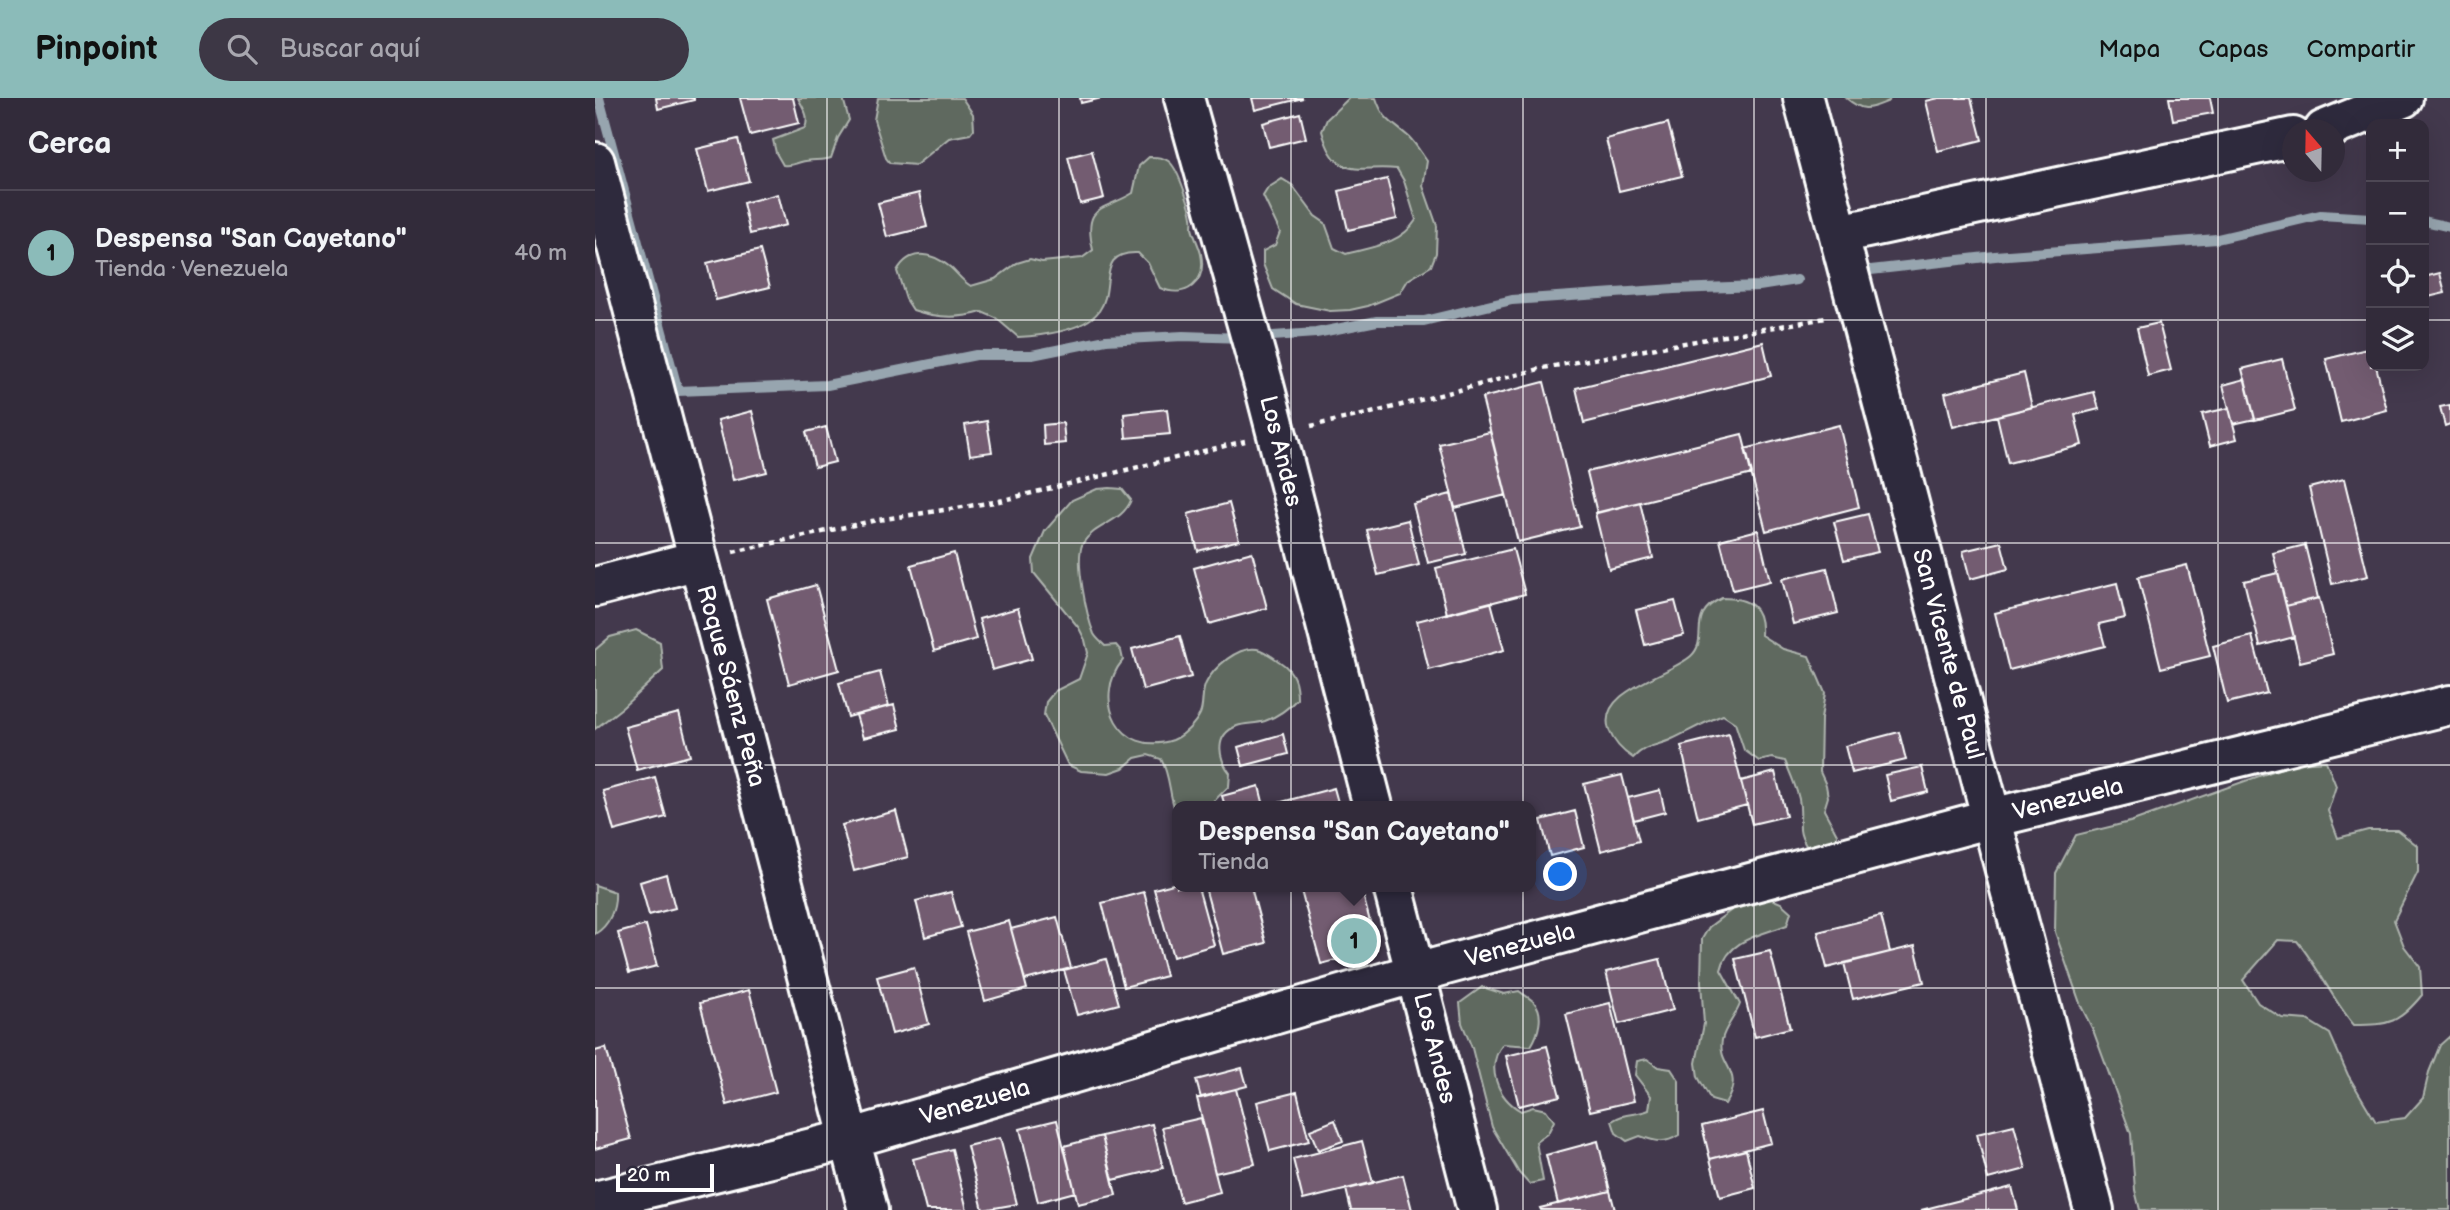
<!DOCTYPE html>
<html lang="es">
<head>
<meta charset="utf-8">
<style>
	:root { --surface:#322b3a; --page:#3d3745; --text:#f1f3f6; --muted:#a8a7af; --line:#4d4754; --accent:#8bbbb9 }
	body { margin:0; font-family:"Balsamiq Sans",sans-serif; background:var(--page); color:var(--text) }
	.controls { position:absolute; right:21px; top:21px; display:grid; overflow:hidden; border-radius:14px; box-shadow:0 7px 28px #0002 }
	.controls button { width:63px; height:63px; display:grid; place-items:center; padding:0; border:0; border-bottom:2px solid var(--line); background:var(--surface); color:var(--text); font:35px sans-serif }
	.compass { position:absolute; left:1687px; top:21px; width:63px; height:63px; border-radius:50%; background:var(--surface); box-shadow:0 7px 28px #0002; rotate:340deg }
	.scale { position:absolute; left:21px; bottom:18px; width:98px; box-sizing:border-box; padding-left:7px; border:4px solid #fff; border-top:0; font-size:19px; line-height:24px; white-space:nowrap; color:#fff; -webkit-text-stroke:5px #2f2a3d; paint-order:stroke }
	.you { position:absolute; left:966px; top:777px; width:24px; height:24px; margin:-18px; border:5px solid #fff; border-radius:50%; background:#1a73e8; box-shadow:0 0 0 10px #1a73e833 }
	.badge { display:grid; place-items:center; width:46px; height:46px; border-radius:50%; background:var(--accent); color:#111; font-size:23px; font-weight:700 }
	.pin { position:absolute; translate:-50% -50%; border:4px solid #fff; box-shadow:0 2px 7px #0006 }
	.popup { position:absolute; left:577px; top:703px; width:364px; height:91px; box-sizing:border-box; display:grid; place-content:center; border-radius:14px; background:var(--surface); filter:drop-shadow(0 2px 5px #0005); font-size:23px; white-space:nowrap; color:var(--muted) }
	.popup b { font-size:26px; color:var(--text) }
	.popup::after { content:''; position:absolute; left:50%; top:100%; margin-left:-14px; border:14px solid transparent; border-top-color:var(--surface) }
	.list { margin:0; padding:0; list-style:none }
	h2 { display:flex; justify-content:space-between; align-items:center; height:91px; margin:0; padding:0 28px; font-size:30px }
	h2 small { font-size:23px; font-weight:400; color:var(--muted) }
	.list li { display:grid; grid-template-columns:46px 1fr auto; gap:21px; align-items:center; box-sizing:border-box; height:126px; padding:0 28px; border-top:2px solid var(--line) }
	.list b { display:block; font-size:26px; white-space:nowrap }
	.list p { margin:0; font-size:23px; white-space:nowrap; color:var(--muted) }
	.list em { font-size:23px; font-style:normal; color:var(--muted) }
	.icon { flex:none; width:38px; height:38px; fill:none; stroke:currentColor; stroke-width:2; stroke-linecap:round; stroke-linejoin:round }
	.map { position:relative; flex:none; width:1855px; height:1112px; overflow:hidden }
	header { display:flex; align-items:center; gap:42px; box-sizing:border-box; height:98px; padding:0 35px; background:var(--accent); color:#111 }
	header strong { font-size:33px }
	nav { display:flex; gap:38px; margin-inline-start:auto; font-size:24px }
	.search { width:490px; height:63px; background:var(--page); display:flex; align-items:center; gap:18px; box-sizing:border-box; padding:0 24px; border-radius:38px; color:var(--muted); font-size:26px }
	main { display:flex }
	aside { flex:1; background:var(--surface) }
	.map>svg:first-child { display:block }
</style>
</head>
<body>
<header>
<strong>Pinpoint</strong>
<div class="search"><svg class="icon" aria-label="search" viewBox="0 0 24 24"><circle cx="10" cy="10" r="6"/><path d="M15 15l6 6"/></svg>Buscar aquí</div>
<nav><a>Mapa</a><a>Capas</a><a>Compartir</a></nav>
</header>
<main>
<aside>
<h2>Cerca<small></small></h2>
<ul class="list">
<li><span class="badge">1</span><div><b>Despensa &quot;San Cayetano&quot;</b><p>Tienda · Venezuela</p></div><em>40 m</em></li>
</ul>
</aside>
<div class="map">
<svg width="1855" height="1112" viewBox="0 0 1855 1112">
	<rect width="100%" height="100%" fill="#43394d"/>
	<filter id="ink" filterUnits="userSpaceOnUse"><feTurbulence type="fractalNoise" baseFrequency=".0143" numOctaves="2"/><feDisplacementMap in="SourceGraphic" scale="14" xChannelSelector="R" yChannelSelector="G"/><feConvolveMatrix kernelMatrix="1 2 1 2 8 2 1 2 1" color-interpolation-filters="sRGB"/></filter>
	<g filter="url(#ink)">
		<path fill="#5e695e" stroke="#aeb4ae" stroke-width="2" d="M203,0h45l6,22 -11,18 -7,20c-10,3 -20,1 -30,4 -7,2 -10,4 -18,3l-7,-12 -3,-13 32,-12c5,-12 -2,-20 -7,-30z
			M283,0h84l11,16 1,15 -4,5 -21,4 -33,27 -26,-2 -4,-5 -12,-38z
			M754,0h27c7,22 16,24 33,39 7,7 12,16 18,24l-4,25 14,40 -1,27 -5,13 -23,14 -8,13 -32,13 -18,4 -20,1 -34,-7 -23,-15 -10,-25v-13l12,-6 5,-13 -17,-36 5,-8 14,-9 10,6 23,31 10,7 9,25 12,6c26,-7 55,-10 70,-34l-12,-39 -7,-12c-39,-4 -61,13 -75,-38l5,-12z
			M1251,0h44l-1,3c-20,8 -25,12 -43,-3z
			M554,59c9,0 18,0 24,9 6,8 18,41 19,51 1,3 0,7 0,11 2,9 7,17 9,26 6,29 -15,45 -41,34l-12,-25 -10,-10c-43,-2 -22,35 -39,58 -15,20 -59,25 -81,26l-22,-19 -14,-6c-23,7 -46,6 -69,-2l-7,-11 -9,-28c13,-23 34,-19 53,-4 8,7 12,14 21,19l24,-7 22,-16 13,-4 12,3 40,-4 11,-8c-11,-47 11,-39 40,-57l6,-27z
			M515,390l12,1 9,11c-9,23 -35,23 -48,43 -9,16 4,74 11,91 3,5 7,8 11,12l11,-1 5,6 2,9c-32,39 -4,98 50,80 10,-4 22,-16 27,-26 4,-9 1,-22 6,-31 8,-16 32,-37 51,-34 7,1 17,9 23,13 14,9 17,21 17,37 -9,10 -19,17 -32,22 -9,3 -20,2 -28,5 -23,9 -19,32 -7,47l-1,13 -20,20h-32v5l-2,-1c-6,-17 -5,-35 -14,-51l-13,-4 -13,3 -12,10 -14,5 -28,-2 -13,-6 -24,-50 2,-13 9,-11 24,-12 9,-26 -3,-13 -6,-12 -45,-55 -1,-14 12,-28 27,-31 25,-11z
			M1127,500c27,0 41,8 39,37l22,14 26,7 16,37 -4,26 -1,53 6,13 2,12 -4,13 13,24 -1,14 -25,5c-19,-26 -7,-29 -12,-54 -3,-13 -9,-26 -14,-38l-13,-3 -13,3 -15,-11 -9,-27 -12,-8c-18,7 -34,16 -51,24 -16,8 -26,5 -39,19 -11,-7 -19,-15 -24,-28 -13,-39 61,-55 82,-74 19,-17 -6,-41 31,-58z
			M41,532l24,12 3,28 -40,37 -28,22v-79l15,-13z
			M1731,663l10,25 -8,25 10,27 30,-8h29l21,16v26l-24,48 10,26 16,21 2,28c-23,28 -32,30 -68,30 -23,-27 -34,-56 -57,-84l-19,-1 -35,40 15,23 24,15 25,2 23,14 18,41 28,47 29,-4 18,-20 6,-26 11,-27 10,-9v174h-310l-5,-20 -4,-56 -38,-104 -12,-24 -26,-74 1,-59 20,-38 54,-13 166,-59z
			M0,787l20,7c1,16 -5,33 -20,42z
			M1174,800l12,5 10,9 -4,13c-26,10 -59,14 -66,45l19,34c-4,12 -16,24 -18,36 -5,27 24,30 3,64l-14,-4 -13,-23 -2,-14 8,-39 -3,-42 1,-43 7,-12 33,-25z
			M887,889l22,7 15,-3c5,4 11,7 15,11 11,12 4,33 -3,44l-28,-2c-18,23 -6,53 18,67l12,-4 13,3 8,11 -6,12 -12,9 7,39 -14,3 -10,-11 -27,-46 -20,-79 -10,-25 -2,-20z
			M1052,961l11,8 13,2 8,12v54c-14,9 -23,7 -39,1l-13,5 -11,-8 -4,-12c13,-9 22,-5 37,-11l2,-14 -16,-21 2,-14z"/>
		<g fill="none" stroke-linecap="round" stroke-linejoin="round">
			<path stroke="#97a5af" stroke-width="10" d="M4,0l79,293 149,-6 149,-30h56l74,-15 77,-4 61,2
				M1829,123l26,6
				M1267,173l133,-15 222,-17 103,-24 51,3
				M664,239l57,-4 61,-12h47l88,-21 162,-11 85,-3 38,-6"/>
		</g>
		<path fill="#735c71" stroke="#fff" stroke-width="2" d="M61,0h38v2l-36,9z
			M145,0h53l6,25 -49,12z
			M485,0h22l-21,5z
			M657,0h51l-48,12z
			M1344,0h32l11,42 -44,11 -12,-50z
			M1574,0h41l3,15 -40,7z
			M705,15l6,25 -37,9 -6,-24z
			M1073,25l14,53 -63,15 -13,-52z
			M143,41l11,42 -41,10 -11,-42z
			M497,53l12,47 -24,6 -12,-47z
			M792,81l10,40 -49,11 -9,-39z
			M324,95l8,34 -40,10 -9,-34z
			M183,96l8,31 -36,9 -7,-31z
			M165,152l10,37 -54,13 -9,-37z
			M1845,175l5,20 -21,5v-21z
			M1564,225l12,47 -23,6 -11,-48z
			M1168,244l8,34 -187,47 -8,-35z
			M1776,250v18h5l11,44 -46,12 -15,-63z
			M1687,261l13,51 -40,10 -13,-51z
			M1429,275l8,34 -79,20 -8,-34z
			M1650,281l10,40 -22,5 -10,-39z
			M949,284l36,145 -62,15 -36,-144z
			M1499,294l5,17 -24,6 7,30 -74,18 -11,-47z
			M1855,307v19l-5,2 -5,-19z
			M1634,310l8,31 -27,7 -8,-32z
			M572,311l3,25 -44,4 -2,-24z
			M157,313l15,61 -34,8 -15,-60z
			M392,323l5,31 -22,3 -5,-30z
			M468,325l2,20 -21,2 -1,-20z
			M1244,327l20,82 -93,24 -21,-82z
			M231,329l9,35 -20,5 -9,-35z
			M895,334l16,63 -51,13 -16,-64z
			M1147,336l10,40 -155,39 -10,-41z
			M1749,381l24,97 -36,8 -23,-96z
			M856,396l15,60 -38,9 -15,-59z
			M1045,404l13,56 -44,11 -14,-56z
			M634,405l10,37 -41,11 -10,-37z
			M1273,416l10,38 -34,8 -10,-38z
			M813,422l11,45 -41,10 -11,-45z
			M1163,432l12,51 -37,9 -13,-50z
			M1406,444l7,27 -38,10 -7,-28z
			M1710,447l13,53 -32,8 -13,-53z
			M918,451l12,45 -78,20 -11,-46z
			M657,454l15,56 -58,16 -15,-56z
			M359,455l22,86 -42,12 -23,-86z
			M1592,467l23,91 -49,12 -23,-91z
			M1232,470l11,45 -45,11 -11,-45z
			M1683,475l16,64 -34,9 -16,-65z
			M1522,485l8,35 -26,6 6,22 -96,24 -14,-57z
			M221,487l23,85 -50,14 -22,-85z
			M1724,500l14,56 -33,8 -14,-56z
			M1080,503l9,34 -39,10 -9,-35z
			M896,504l13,48 -75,20 -12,-49z
			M423,510l14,51 -40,11 -13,-51z
			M585,538l11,41 -48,13 -11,-41z
			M1657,538l15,57 -40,10 -14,-57z
			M285,574l9,34 -41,11 -9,-34z
			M299,607l6,24 -37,9 -7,-23z
			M84,615l11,43 -53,14 -12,-43z
			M1304,634l7,28 -54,13 -7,-27z
			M688,636l5,20 -45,12 -5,-19z
			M1134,636l18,71 -49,13 -17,-72z
			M1327,669l6,25 -37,9 -6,-26z
			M1180,674l11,44 -34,8 -11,-43z
			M1027,677l17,66 -38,10 -17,-67z
			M60,679l11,40 -52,14 -11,-40z
			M664,688l5,20h-39l-3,-10z
			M739,690l5,18h-60l-1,-3z
			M1065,692l5,22 -31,8 -6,-22z
			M301,713l12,46 -54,14 -12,-46z
			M980,713l9,36 -34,9 -9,-36z
			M71,776l9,34 -26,7 -9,-33z
			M582,785v4h21l16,58 -41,12 -19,-68z
			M610,789h46l15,56 -43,11z
			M705,789h61l16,62 -56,15z
			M356,794l10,35 -36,10 -9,-36z
			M549,794l22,84 -42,11 -22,-84z
			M1286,818l9,36 -63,16 -9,-36z
			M462,819l14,51 -46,12 -14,-51z
			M414,823l18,68 -42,12 -19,-69z
			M51,827l11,41 -28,7 -11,-40z
			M1320,848l9,36 -71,17 -9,-36z
			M1175,853l20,77 -35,9 -20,-78z
			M511,861l13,45 -42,11 -13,-45z
			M1065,861l13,51 -54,14 -13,-52z
			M319,869l15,57 -37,10 -15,-57z
			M154,892l27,102 -49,13 -27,-102z
			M1015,905l24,98 -44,10 -24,-97z
			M952,948l13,50 -41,10 -13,-50z
			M11,950l25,91 -36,10v-98z
			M647,970l5,18 -46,12 -5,-18z
			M641,991l19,75 -40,9 -18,-75z
			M702,994l12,49 -39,10 -13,-49z
			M1168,1013l8,32 -61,16 -8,-33z
			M606,1020l19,74 -39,10 -19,-75z
			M462,1022l18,72 -37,10 -18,-73z
			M740,1022l8,21 -25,9 -8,-20z
			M557,1026l11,44 -50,12 -11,-44z
			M1419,1027l12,44 -38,10 -11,-45z
			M507,1038l14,59 -38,9 -14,-58z
			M405,1040l17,66 -34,6 -16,-64z
			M767,1043l11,42 -70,17 -10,-41z
			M1003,1043l12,50 -52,13 -12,-49z
			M357,1051l15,61h-41l-13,-51z
			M1151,1052l9,38 -35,9 -10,-38z
			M808,1077l9,35h-61l-5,-21z
			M1417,1089l6,23h-97z
			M1015,1093l5,19h-74l-1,-2z"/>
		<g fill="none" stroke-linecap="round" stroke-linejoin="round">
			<defs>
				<path id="minor" d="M589,0l80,287 109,421
					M1208,0l291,1112
					M1729,32l79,-32
					M0,64l273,1048
					M1244,136l454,-97
					M0,489l103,-27
					M798,789l84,323
					M0,1103l254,-62 567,-166 576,-155 458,-113"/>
			</defs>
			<use href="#minor" stroke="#fff" stroke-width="44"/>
			<path stroke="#fff" stroke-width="4.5" stroke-dasharray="5 5" stroke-linecap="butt" d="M716,328l60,-13 172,-45 283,-50
				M138,454l139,-31 123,-19 250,-61"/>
			<use href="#minor" stroke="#2f2a3d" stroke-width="38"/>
		</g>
	</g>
	<path fill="none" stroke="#fff" stroke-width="2" stroke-opacity="0.55" d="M232,0v1112M464,0v1112M696,0v1112M928,0v1112M1159,0v1112M1391,0v1112M1623,0v1112M0,222h1776M1829,222h26M0,445h1855M0,667h1855M0,890h1855"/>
	<g text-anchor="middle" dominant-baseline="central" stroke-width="6" stroke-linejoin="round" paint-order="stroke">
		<g font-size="24" fill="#fff" stroke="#2f2a3d">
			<text transform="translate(686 353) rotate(76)">Los Andes</text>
			<text transform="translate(1353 556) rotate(75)">San Vicente de Paul</text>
			<text transform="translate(136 588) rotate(75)">Roque Sáenz Peña</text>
			<text transform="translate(1473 701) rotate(-14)">Venezuela</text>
			<text transform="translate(925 847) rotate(-15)">Venezuela</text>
			<text transform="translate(840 950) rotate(76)">Los Andes</text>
			<text transform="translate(380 1004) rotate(-16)">Venezuela</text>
		</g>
	</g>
</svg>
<div class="controls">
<button>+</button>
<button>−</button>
<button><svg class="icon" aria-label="locate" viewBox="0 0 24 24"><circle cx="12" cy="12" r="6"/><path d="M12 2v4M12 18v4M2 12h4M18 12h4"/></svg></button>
<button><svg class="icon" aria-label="layers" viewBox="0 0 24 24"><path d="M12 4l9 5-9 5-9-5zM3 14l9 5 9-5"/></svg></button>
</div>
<svg class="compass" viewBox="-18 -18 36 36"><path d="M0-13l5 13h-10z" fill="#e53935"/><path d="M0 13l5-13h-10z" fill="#a8a7af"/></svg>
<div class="scale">20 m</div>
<div class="you"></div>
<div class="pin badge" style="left:759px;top:843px">1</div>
<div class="popup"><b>Despensa &quot;San Cayetano&quot;</b>Tienda</div>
</div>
</main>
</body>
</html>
